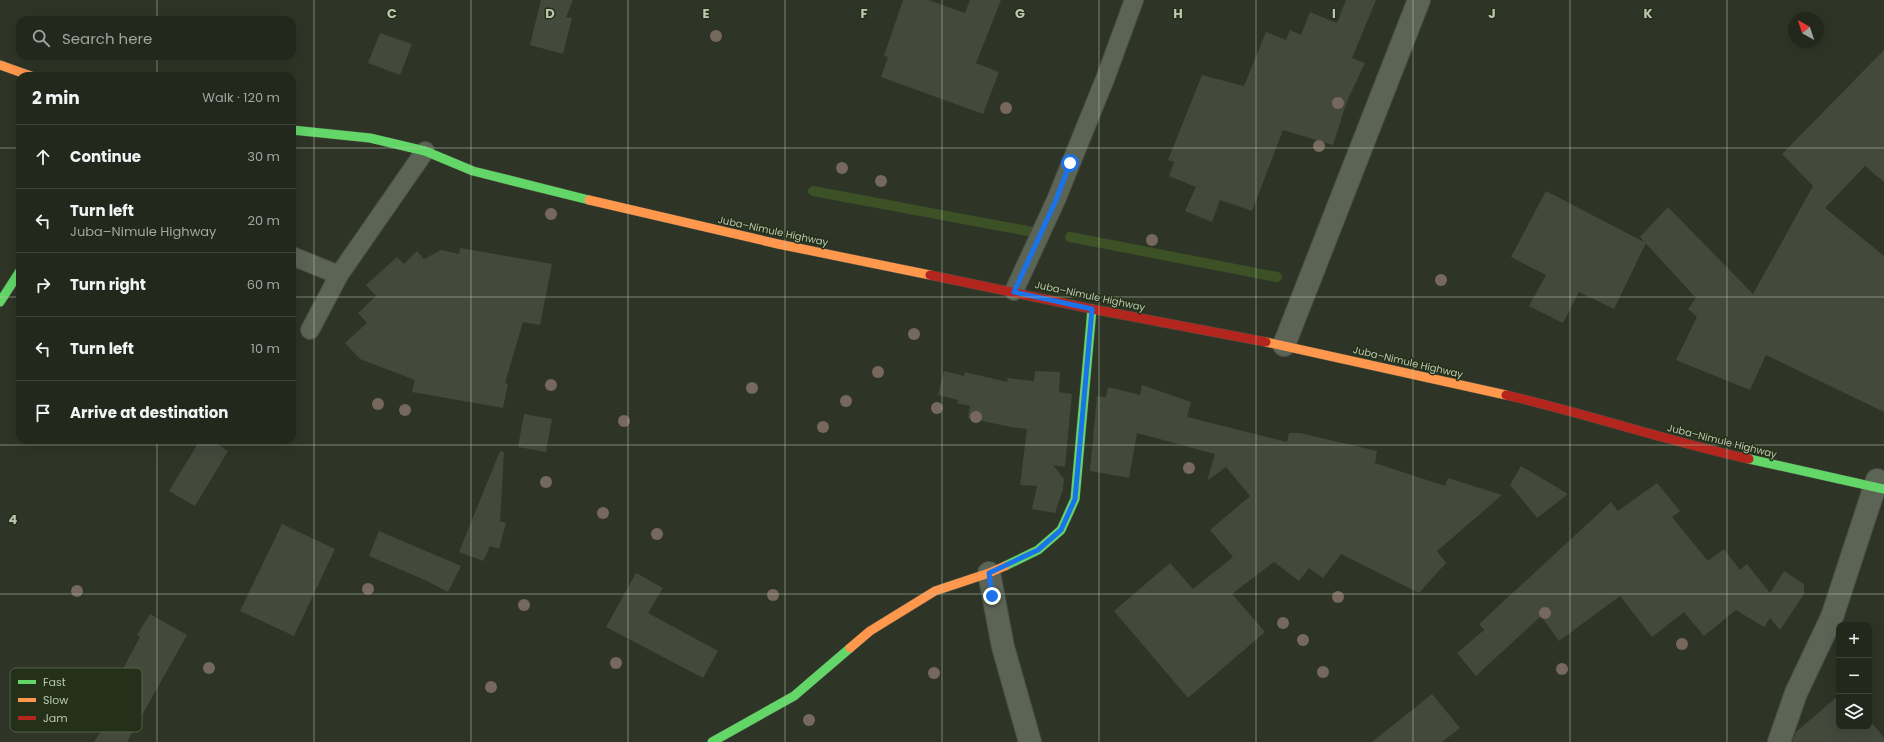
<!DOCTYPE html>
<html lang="en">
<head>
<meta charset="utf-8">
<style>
	:root { --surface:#22281c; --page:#2e3429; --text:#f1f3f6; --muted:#a2a6a3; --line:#3f443b }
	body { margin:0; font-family:Poppins,sans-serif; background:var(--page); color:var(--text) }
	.controls { position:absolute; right:12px; bottom:12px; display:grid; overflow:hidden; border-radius:8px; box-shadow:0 4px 16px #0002 }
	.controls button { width:36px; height:36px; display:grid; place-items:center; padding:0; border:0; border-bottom:1px solid var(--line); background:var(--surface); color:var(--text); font:20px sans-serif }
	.compass { position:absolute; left:1788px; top:12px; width:36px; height:36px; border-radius:50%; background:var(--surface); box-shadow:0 4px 16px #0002; rotate:321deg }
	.stop { position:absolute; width:12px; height:12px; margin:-9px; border:3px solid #1a73e8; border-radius:50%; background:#fff }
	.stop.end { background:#1a73e8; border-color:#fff; box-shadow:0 1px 4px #0008 }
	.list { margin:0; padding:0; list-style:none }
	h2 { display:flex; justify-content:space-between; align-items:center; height:52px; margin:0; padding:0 16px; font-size:17px }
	h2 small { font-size:13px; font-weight:400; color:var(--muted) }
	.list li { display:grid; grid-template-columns:26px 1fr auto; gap:12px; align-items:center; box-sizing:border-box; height:64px; padding:0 16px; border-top:1px solid var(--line) }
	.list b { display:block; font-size:15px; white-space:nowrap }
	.list p { margin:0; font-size:13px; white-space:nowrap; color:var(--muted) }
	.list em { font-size:13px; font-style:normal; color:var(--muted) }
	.icon { flex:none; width:22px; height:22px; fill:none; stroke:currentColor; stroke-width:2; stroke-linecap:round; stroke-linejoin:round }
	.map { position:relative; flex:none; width:1884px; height:742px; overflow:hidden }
	.search { position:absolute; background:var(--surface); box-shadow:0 4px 16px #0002; left:16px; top:16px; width:280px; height:44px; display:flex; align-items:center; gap:10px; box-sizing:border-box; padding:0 14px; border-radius:12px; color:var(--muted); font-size:15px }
	.panel { position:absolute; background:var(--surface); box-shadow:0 4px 16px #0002; left:16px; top:72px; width:280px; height:372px; border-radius:12px }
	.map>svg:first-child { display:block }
</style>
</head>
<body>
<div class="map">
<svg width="1884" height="742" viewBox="0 0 1884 742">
	<rect width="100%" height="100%" fill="#2e3526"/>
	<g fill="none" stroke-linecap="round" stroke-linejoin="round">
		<path stroke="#3d5127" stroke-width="10" d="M813,191l225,42
			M1070,237l207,40"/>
	</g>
	<path fill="#434a3c" d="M541,0h32l-7,17 6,1 -9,36 -33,-9z
		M903,0h25l37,13 5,-13h31l-25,63 23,9 -16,42 -102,-37 7,-20 -4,-1z
		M1346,0h30l-24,58 13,5 -18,38 -14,44 -50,-15 -31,81 -32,-11 -8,22 -27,-11 11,-24 -27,-11 5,-14 -6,-2 34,-85 42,11 22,-54 20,8 4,-10 11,5 9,-23 27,11z
		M380,33l32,11 -12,31 -32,-12z
		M1884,50v132l-19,-16 -40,42 59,48v156l-118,-57 -16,35 -74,-30 21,-43 -9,-8 8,-11 -56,-61 28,-30 85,87 60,-108 -31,-32z
		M1546,191l100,52 -32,66 -35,-17 -16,31 -34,-17 17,-31 -35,-18z
		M460,248l92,16 -12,61 -17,-3 -18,61 3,1 -5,24 -91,-16 3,-12 -55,-21 -15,-16 22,-20 -9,-10 18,-17 -10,-11 31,-28 7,7 13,-13 7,8 17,-9 18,4z
		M944,371l20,5 1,-4 42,10 1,-4 26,3 1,-10 25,1 -1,20 13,2 -7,73 -12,-2 11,14 -1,10 -8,24 -23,-4 5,-23 -17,-1 7,-56 -16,-2 -43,-9 2,-12 -13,-3 1,-3 -20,-5z
		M1142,385l49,17 -4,15 100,25 2,-9h11l77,18 -2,12 70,23 3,-8 54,17 -65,56 9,12 -27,30 -78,-39 -18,24 -14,-10 -10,13 -25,-19 -42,32 33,38 -77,66 -74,-87 56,-48 23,26 40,-32 -23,-27 40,-34 -24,-29 -19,14 8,-27 -78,-21 -8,45 -39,-7 7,-75 9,1 2,-10 32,8z
		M524,414l28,5 -6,33 -28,-5z
		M200,440h11l17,11 -33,55 -26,-15z
		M500,451l4,1 -4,69 6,2 -7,26 -9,-3 -7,15 -24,-9z
		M1521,466l47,28 -31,24 -27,-33z
		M1657,483l23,28 -8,6 36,44 16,-12 16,21 7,-6 23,29 14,-22 20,13v10l-24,36 -10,-12 -6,9 -28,-17 -32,26 -20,-24 -32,25 -32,-41 -61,45 -18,-25 -65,60 -19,-23 27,-23 -5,-6 132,-122 7,9z
		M282,524l53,25 -41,87 -54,-25z
		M379,531l82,35 -13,26 -23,-12 -56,-24z
		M636,573l27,15 -15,25 70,38 -15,27 -97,-51z
		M150,614l37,21 -60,107h-33l37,-59 -12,-7 21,-39 -3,-2z
		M1432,694l28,34 -18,14h-70z
		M1839,695v32h30v-8l15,19v4h-92l4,-10z"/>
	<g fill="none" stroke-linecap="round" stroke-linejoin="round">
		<defs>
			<path id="lane" d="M292,256l47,19 86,-124
				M1014,291l42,-91 49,-121 29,-79
				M310,330l29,-55"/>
			<path id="street" d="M1284,345l135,-345
				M989,573l14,74 27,95
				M1779,742l17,-49 36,-76 45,-137"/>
			<path id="fast" d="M292,130l78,8 55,13 48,20 116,29
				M0,302l20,-31
				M1749,459l135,30
				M1005,566l33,-16 23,-20 14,-31 17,-190
				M712,742l82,-46 56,-48"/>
			<path id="slow" d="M0,65l31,11
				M589,200l189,44 152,31
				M1266,342l240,53
				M850,648l20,-17 65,-40 54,-18 16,-7"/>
			<path id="jam" d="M930,275l162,34 174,33
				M1506,395c82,19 161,46 243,64"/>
		</defs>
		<use href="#lane" stroke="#4a5044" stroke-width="20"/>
		<use href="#street" stroke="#4a5044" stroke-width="24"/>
		<use href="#fast" stroke="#4a5044" stroke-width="10"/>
		<use href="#slow" stroke="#4a5044" stroke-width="10"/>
		<use href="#jam" stroke="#4a5044" stroke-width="10"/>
		<use href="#lane" stroke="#5c6456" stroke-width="18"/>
		<use href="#street" stroke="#5c6456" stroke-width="22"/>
		<use href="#fast" stroke="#63d668" stroke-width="9"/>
		<use href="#slow" stroke="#ff974d" stroke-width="9"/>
		<use href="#jam" stroke="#b3261e" stroke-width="9"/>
	</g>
	<g fill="#77685e">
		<circle cx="716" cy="36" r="6"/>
		<circle cx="1338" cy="103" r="6"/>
		<circle cx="1006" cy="108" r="6"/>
		<circle cx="1319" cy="146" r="6"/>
		<circle cx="842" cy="168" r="6"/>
		<circle cx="881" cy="181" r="6"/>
		<circle cx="551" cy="214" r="6"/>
		<circle cx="1152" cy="240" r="6"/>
		<circle cx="1441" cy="280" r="6"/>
		<circle cx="914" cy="334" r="6"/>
		<circle cx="878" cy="372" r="6"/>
		<circle cx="551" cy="385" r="6"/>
		<circle cx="752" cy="388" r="6"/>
		<circle cx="846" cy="401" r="6"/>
		<circle cx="378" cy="404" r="6"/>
		<circle cx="937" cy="408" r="6"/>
		<circle cx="405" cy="410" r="6"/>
		<circle cx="976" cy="417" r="6"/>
		<circle cx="624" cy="421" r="6"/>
		<circle cx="823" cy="427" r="6"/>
		<circle cx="1189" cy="468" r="6"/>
		<circle cx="546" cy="482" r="6"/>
		<circle cx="603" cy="513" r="6"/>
		<circle cx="657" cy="534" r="6"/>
		<circle cx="368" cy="589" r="6"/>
		<circle cx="77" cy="591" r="6"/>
		<circle cx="773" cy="595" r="6"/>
		<circle cx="1338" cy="597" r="6"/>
		<circle cx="524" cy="605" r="6"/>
		<circle cx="1545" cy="613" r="6"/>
		<circle cx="1283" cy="623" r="6"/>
		<circle cx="1303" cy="640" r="6"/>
		<circle cx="1682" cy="644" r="6"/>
		<circle cx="616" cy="663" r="6"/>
		<circle cx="209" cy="668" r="6"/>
		<circle cx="1562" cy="669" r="6"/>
		<circle cx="1323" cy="672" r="6"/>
		<circle cx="934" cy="673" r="6"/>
		<circle cx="491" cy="687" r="6"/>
		<circle cx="809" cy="720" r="6"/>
	</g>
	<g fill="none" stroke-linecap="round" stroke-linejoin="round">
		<path stroke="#1a73e8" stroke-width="5" d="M992,596l-3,-23 49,-23 23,-20 14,-31 17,-190 -78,-17 42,-92 14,-37"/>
	</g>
	<path fill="none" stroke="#bbc8af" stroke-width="1" stroke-opacity="0.55" d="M157,0v20M314,0v742M471,0v742M628,0v742M785,0v742M942,0v742M1099,0v742M1256,0v742M1413,0v742M1570,0v742M1727,0v742M157,56v20M0,148h20M292,148h1592M0,297h20M292,297h1592M157,440v302M0,445h1884M0,594h1884"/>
	<g text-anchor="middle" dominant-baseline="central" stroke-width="3" stroke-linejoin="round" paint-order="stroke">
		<g font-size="10" fill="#bbc8af" stroke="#25301a">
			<text transform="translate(773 231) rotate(12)">Juba–Nimule Highway</text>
			<text transform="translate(1090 296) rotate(12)">Juba–Nimule Highway</text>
			<text transform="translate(1408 362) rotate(13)">Juba–Nimule Highway</text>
			<text transform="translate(1722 441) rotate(14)">Juba–Nimule Highway</text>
		</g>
	</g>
	<rect x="10" y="668" width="132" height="64" rx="6" fill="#25301a" stroke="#525e47" stroke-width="1"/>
	<rect x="18" y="680" width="18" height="4" fill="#63d668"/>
	<rect x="18" y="698" width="18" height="4" fill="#ff974d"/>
	<rect x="18" y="716" width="18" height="4" fill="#b3261e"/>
	<g font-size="11" fill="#bbc8af">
		<text x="43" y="686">Fast</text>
		<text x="43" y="704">Slow</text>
		<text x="43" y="722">Jam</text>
	</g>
	<g font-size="13" text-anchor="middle" font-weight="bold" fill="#bbc8af" stroke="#25301a" stroke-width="3" stroke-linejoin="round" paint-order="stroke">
		<text x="392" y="18">C</text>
		<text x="550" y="18">D</text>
		<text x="706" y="18">E</text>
		<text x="864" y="18">F</text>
		<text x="1020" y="18">G</text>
		<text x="1178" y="18">H</text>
		<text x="1334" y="18">I</text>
		<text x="1492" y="18">J</text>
		<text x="1648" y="18">K</text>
		<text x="13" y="524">4</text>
	</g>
</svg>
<div class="controls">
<button>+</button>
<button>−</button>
<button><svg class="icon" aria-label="layers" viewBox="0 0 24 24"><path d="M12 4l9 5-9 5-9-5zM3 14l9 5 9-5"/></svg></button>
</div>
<svg class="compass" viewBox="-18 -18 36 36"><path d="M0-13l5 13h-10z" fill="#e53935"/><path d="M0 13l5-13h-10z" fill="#a2a6a3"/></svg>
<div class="stop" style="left:1070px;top:163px"></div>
<div class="stop end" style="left:992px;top:596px"></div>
<div class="search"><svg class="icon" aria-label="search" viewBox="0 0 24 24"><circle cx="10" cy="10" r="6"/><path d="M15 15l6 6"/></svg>Search here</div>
<section class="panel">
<h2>2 min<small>Walk · 120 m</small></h2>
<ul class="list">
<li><svg class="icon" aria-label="ahead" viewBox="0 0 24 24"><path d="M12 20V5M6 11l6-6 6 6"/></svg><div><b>Continue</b></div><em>30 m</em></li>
<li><svg class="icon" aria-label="left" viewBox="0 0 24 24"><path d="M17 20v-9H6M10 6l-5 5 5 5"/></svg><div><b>Turn left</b><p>Juba–Nimule Highway</p></div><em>20 m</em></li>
<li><svg class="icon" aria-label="right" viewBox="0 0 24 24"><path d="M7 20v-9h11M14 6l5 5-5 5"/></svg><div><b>Turn right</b></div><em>60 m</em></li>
<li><svg class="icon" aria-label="left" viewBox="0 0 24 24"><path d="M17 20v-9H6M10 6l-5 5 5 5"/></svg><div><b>Turn left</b></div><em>10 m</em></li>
<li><svg class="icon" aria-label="arrive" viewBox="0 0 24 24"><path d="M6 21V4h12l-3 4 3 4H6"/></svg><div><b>Arrive at destination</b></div></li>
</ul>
</section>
</div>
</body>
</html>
